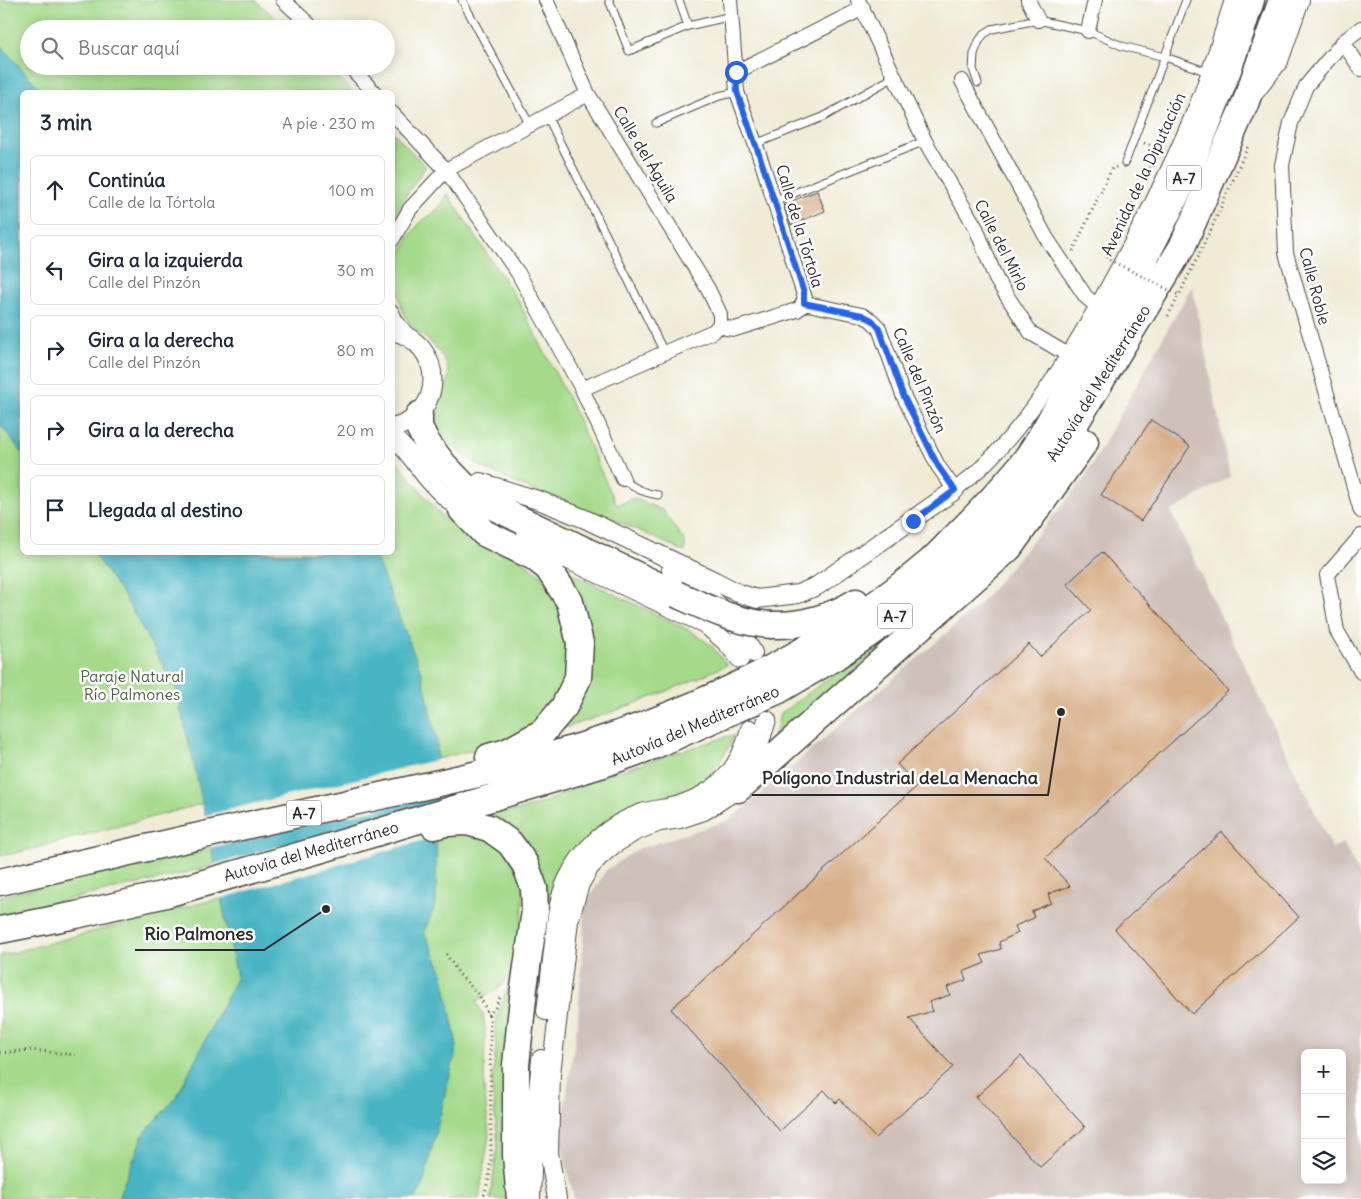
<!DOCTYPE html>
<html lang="es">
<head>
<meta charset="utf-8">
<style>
	:root { --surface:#fff; --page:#f2f2f3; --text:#1f2937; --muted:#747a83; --line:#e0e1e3 }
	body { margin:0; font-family:Delius,sans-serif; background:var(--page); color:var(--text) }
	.controls { position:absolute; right:15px; bottom:15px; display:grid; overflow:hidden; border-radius:8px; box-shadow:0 2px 12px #0003 }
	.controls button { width:45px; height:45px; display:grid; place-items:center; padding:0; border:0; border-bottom:1px solid var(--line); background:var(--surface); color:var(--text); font:25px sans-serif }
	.stop { position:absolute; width:15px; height:15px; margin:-11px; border:4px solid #2563eb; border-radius:50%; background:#fff }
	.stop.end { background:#2563eb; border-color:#fff; box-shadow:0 1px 5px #0008 }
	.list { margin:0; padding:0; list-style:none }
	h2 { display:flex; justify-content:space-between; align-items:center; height:65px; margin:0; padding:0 20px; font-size:21px }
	h2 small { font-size:16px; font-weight:400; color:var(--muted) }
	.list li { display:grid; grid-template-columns:32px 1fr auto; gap:15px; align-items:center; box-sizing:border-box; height:70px; margin:0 10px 10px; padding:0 10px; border:1px solid var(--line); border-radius:8px }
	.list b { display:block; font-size:19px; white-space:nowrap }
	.list p { margin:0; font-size:16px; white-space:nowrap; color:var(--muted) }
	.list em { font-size:16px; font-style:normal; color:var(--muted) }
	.icon { flex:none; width:28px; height:28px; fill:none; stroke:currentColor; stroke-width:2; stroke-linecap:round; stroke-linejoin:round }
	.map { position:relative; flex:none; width:1361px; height:1199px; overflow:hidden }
	.search { position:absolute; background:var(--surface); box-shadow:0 2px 12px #0003; left:20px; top:20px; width:375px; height:55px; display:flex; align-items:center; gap:12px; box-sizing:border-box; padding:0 18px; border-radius:28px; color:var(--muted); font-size:19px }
	.panel { position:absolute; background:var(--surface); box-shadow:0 2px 12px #0003; left:20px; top:90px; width:375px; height:465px; border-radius:8px }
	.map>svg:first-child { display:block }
</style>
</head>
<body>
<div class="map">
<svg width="1361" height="1199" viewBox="0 0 1361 1199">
	<rect width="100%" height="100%" fill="#fff"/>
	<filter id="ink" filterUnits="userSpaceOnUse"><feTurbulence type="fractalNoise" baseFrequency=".02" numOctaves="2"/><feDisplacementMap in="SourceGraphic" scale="10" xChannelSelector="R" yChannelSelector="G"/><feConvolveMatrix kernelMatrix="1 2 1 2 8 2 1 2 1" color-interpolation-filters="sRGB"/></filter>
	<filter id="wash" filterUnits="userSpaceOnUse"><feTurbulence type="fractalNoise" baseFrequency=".0096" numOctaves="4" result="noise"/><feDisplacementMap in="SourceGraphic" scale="20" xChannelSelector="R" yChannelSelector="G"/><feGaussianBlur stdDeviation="1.12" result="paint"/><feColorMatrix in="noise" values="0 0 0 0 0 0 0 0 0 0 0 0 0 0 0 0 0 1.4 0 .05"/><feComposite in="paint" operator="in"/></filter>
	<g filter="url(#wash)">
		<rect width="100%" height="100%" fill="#f0ebd5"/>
		<path fill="#cfc1ba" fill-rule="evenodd" d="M1192,286l38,190 -59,36 161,336 11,-5 18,34v322h-787l-14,-60 18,-120 7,-114 21,-35 32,-21 92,-29 249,-215 105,-126zM1305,1053h37v127h-37z"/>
		<path fill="#a5da8b" stroke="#68825b" d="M0,0h255l33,29h-259v37h298l26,26h-331v460h370l1,-95 46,56 25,21 48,20 27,19 17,23 16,50 -7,44 -33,38 -43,18 -52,13v-9l-235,54 -182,48 -20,4z
			M393,132l33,35 -18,25 -15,29z
			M447,193l72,109 52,102 37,83 9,18 17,-7 28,12 23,32v10c-20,-9 -39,-19 -59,-27 -47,-20 -162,-50 -186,-95 -16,-28 21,-40 4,-71 -7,-13 -18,-20 -28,-29 -14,-12 -18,-32 -18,-49 0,-7 -1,-16 1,-22 3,-9 10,-23 16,-30 11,-15 26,-16 32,-36z
			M560,568l129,62 22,15 16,20c-58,27 -117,49 -179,68l43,-82 -1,-25 -12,-31z
			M920,611l-152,139 8,-18 4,-18z
			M729,736h5c-19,40 -34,53 -77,65 -13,4 -28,7 -40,13 -26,13 -56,59 -68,85l-8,-29 -58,-57 34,-2 23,-7 57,-26z
			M467,830l35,15 22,38 -15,316h-19l8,-55 -6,-58 4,-40 -1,-14 2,-17 9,-22 6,-20 -14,16 -22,12 7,14 2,13 -1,60 5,47 -10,64h-64l8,-14 19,-214 -18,-39 12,-29v-67z
			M212,848l3,17 -54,14 -161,35v-18z
			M221,898l16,79 -60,119 -34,39 -25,64h-118v-243z"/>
		<path fill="#47b4c3" stroke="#397077" d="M0,45l43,47h-21v361l-22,-29z
			M93,553h281l48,121 15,67 -1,162 -12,29 18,39 15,75 -34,139 -8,14h-297l25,-64 34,-39 60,-119 -39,-195 -22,-93 -52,-93z"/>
		<path fill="#f0ebd5" d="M440,759l-1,36 -230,53 -7,-32z
			M439,802l-1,34 -219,63 -7,-34z"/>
		<g id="blocks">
			<path fill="#d8b089" d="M817,191l8,20 -34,14 -7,-21z
				M1151,420l39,26 -49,75 -40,-26z
				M1102,552l126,139 -183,167 25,28 -22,8 3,9 -19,8 2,7 -19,8 3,7 -19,9 2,7 -20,6 4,8 -22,9 3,8 -19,7 3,8 -21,7 4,9 -24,7 44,49 -78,71 -35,-39 -4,4 -12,-13 -44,41 -109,-122 246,-223 -20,-22 132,-120 11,13 51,-47 -24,-26z
				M1222,832l77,85 -107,97 -77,-85z
				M1021,1056l64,71 -45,40 -64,-70z"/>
		</g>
	</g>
	<g filter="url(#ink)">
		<use href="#blocks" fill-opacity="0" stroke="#494844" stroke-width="1"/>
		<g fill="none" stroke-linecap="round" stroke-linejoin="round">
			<defs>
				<path id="service" d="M462,0l68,125
					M609,0l20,51 59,-25
					M679,0l9,26 44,-10
					M978,83l-5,-14 1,-15 5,-13 5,-7 8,-5 46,-9 50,11 34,15 43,11 43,15
					M547,116l117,236
					M656,123l63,-27 18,-4
					M755,144l68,-27 71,-40
					M1125,163l61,-163
					M774,201l151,-60
					M623,479c10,9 21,14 35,16"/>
				<path id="minor" d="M283,0l31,29
					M546,0l42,94 120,195 12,25v10
					M858,0l67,141 51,87 20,51 35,54 37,22
					M1028,0l10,20
					M1361,28l-18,14 -37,44 -15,37 -9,42 4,88 75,258
					M1088,31l7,-31
					M1343,42l18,27
					M349,66l25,26
					M736,72l127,-64
					M962,81l85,158 39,58 11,9
					M392,113l54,57 72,103 64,116
					M392,240l18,-31 36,-39 142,-76
					M803,303l59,12 9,5 8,8 24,67 35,71 17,24c9,-8 20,-16 29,-25 49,-48 85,-110 119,-170 35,-63 68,-127 95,-194 13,-33 23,-67 34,-101
					M392,312l4,9 14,17
					M623,479l-41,-90 132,-58 6,-7 6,4 9,1 62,-19 4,-3 4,-9 -43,-135 -25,-71 -7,-92
					M1361,536l-34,39 10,56 24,41"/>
				<path id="tertiary" d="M1255,92l24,-31 21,-61
					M392,331c54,12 54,85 0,97
					M392,437c16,12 24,28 36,42 13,15 26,28 43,36
					M480,482l61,19 44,18 130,62 23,12 19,6 41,-5 19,-8 138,-96
					M524,539l181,85 22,19 13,16
					M671,570c39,24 61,43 82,83
					M546,1011c3,-23 5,-45 8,-68 2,-21 4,-44 13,-63 15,-31 42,-56 75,-67 12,-4 25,-4 37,-8 40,-13 61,-36 71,-76
					M531,1199l2,-56 8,-84
					M557,1199l-8,-46 2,-79 18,-153 11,-37 10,-17 9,-10 14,-12 23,-14 24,-9 20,-3 24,-8 34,-22 15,-26 14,-43"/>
				<path id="motorway" d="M419,415v12l8,16 17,22 30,31 16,9 186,89
					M462,510l22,23 50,24 14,11 22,34 10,41 -2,35 -14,29 -21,25 -36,20 -18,5
					M772,625c29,1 60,-8 84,-23
					M738,789l271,-241 76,-106
					M434,826l12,-3 21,-1 22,6 21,15 15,21 9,24 1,23 -11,77 -8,77v90l4,44
					M0,882c110,-26 220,-51 331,-75 91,-21 184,-38 273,-68 117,-39 231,-97 326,-177 10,-9 19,-19 29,-29 23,-23 47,-48 67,-74 10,-13 18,-28 26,-42 16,-26 31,-52 47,-78 64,-106 116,-220 152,-339
					M0,930l76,-15 90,-21 163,-47 274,-83 50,-18 126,-56 56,-33 57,-39 55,-44 45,-44 41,-47 37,-51 112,-185 63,-143 37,-104"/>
			</defs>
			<use href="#service" stroke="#494844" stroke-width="9"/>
			<use href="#minor" stroke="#494844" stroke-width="16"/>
			<use href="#tertiary" stroke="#494844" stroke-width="20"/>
			<use href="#motorway" stroke="#494844" stroke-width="29"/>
			<path stroke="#494844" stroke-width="3" stroke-dasharray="1 4" stroke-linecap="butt" d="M1144,143l15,6
				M1073,251l39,-83 5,-1
				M1168,316l10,-19
				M446,954l13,20 20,21 6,12 5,12 1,136 -2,23 -6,21
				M488,1015l7,-7 6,-13
				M0,1053l31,-3 44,5"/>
			<use href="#service" stroke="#fff" stroke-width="7"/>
			<use href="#minor" stroke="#fff" stroke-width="14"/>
			<use href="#tertiary" stroke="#fff" stroke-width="18"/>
			<use href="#motorway" stroke="#fff" stroke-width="26"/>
			<defs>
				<path id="motorway-bridge" d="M676,594c31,14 61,29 96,31"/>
			</defs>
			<use href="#motorway-bridge" stroke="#494844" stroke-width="29" stroke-linecap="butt"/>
			<path stroke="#494844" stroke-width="3" stroke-dasharray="1 4" stroke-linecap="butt" d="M1159,149l-53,109 73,37 34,-70 35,-79"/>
			<use href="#motorway-bridge" stroke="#fff" stroke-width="26"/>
		</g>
	</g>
	<g fill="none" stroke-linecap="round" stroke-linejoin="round" filter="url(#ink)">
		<path stroke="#2563eb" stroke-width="6" d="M736,72l1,20 25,71 42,130v10l58,12 10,5 7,8 24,67 35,71 17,24 -42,31"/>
	</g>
	<g text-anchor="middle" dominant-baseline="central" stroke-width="5" stroke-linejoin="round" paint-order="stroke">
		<g fill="#fff" stroke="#6b6b6b" stroke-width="1">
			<rect x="1166.5" y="165.5" width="35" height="25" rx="4"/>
			<rect x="877.5" y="603.5" width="35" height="25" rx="4"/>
			<rect x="286.5" y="800.5" width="35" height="25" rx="4"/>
		</g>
		<g font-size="15" font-weight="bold" fill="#2b2b2b">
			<text x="1184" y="178">A-7</text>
			<text x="895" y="616">A-7</text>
			<text x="304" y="813">A-7</text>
		</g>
		<g font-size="16" fill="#2b2b2b" stroke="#fff">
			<text transform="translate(646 154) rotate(59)">Calle del Águila</text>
			<text transform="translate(1143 174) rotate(-65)">Avenida de la Diputación</text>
			<text transform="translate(800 226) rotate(73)">Calle de la Tórtola</text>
			<text transform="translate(1002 245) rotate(63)">Calle del Mirlo</text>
			<text transform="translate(1315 286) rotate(75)">Calle Roble</text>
			<text transform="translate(920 380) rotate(67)">Calle del Pinzón</text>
			<text transform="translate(1098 383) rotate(-58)">Autovía del Mediterráneo</text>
			<text transform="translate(695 725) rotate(-23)">Autovía del Mediterráneo</text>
			<text transform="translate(311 851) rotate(-16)">Autovía del Mediterráneo</text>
		</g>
		<g font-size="16" fill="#506048" stroke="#fff">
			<text x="132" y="676">Paraje Natural<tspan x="132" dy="18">Río Palmones</tspan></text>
		</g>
	</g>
	<path fill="none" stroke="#2b2b2b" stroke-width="2" d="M1061 712L1048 795H752M326 909L264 950H135"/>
	<g fill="#2b2b2b" stroke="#fff" stroke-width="2">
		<circle cx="1061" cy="712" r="5"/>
		<circle cx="326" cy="909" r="5"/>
	</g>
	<g font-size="18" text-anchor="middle" font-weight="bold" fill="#2b2b2b" stroke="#fff" stroke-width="5" stroke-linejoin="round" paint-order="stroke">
		<text x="900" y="784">Polígono Industrial deLa Menacha</text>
		<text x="199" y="940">Rio Palmones</text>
	</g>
</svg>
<div class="controls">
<button>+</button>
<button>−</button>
<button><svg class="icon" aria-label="layers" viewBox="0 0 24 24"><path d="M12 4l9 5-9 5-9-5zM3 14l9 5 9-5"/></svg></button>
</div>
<div class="stop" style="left:736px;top:72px"></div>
<div class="stop end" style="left:913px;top:521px"></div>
<div class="search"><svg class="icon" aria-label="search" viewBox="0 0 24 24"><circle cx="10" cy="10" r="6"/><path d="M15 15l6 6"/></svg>Buscar aquí</div>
<section class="panel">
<h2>3 min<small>A pie · 230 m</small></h2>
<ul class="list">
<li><svg class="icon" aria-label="ahead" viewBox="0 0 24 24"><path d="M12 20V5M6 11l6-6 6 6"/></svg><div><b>Continúa</b><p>Calle de la Tórtola</p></div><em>100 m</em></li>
<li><svg class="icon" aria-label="left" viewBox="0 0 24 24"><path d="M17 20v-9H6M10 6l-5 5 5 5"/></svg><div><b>Gira a la izquierda</b><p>Calle del Pinzón</p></div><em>30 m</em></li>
<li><svg class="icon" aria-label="right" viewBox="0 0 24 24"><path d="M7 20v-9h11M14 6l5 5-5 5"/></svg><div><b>Gira a la derecha</b><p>Calle del Pinzón</p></div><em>80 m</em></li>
<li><svg class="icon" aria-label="right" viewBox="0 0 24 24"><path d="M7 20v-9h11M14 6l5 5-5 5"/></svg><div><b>Gira a la derecha</b></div><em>20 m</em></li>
<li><svg class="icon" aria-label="arrive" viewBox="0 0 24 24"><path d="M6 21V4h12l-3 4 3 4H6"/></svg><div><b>Llegada al destino</b></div></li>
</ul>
</section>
</div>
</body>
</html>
